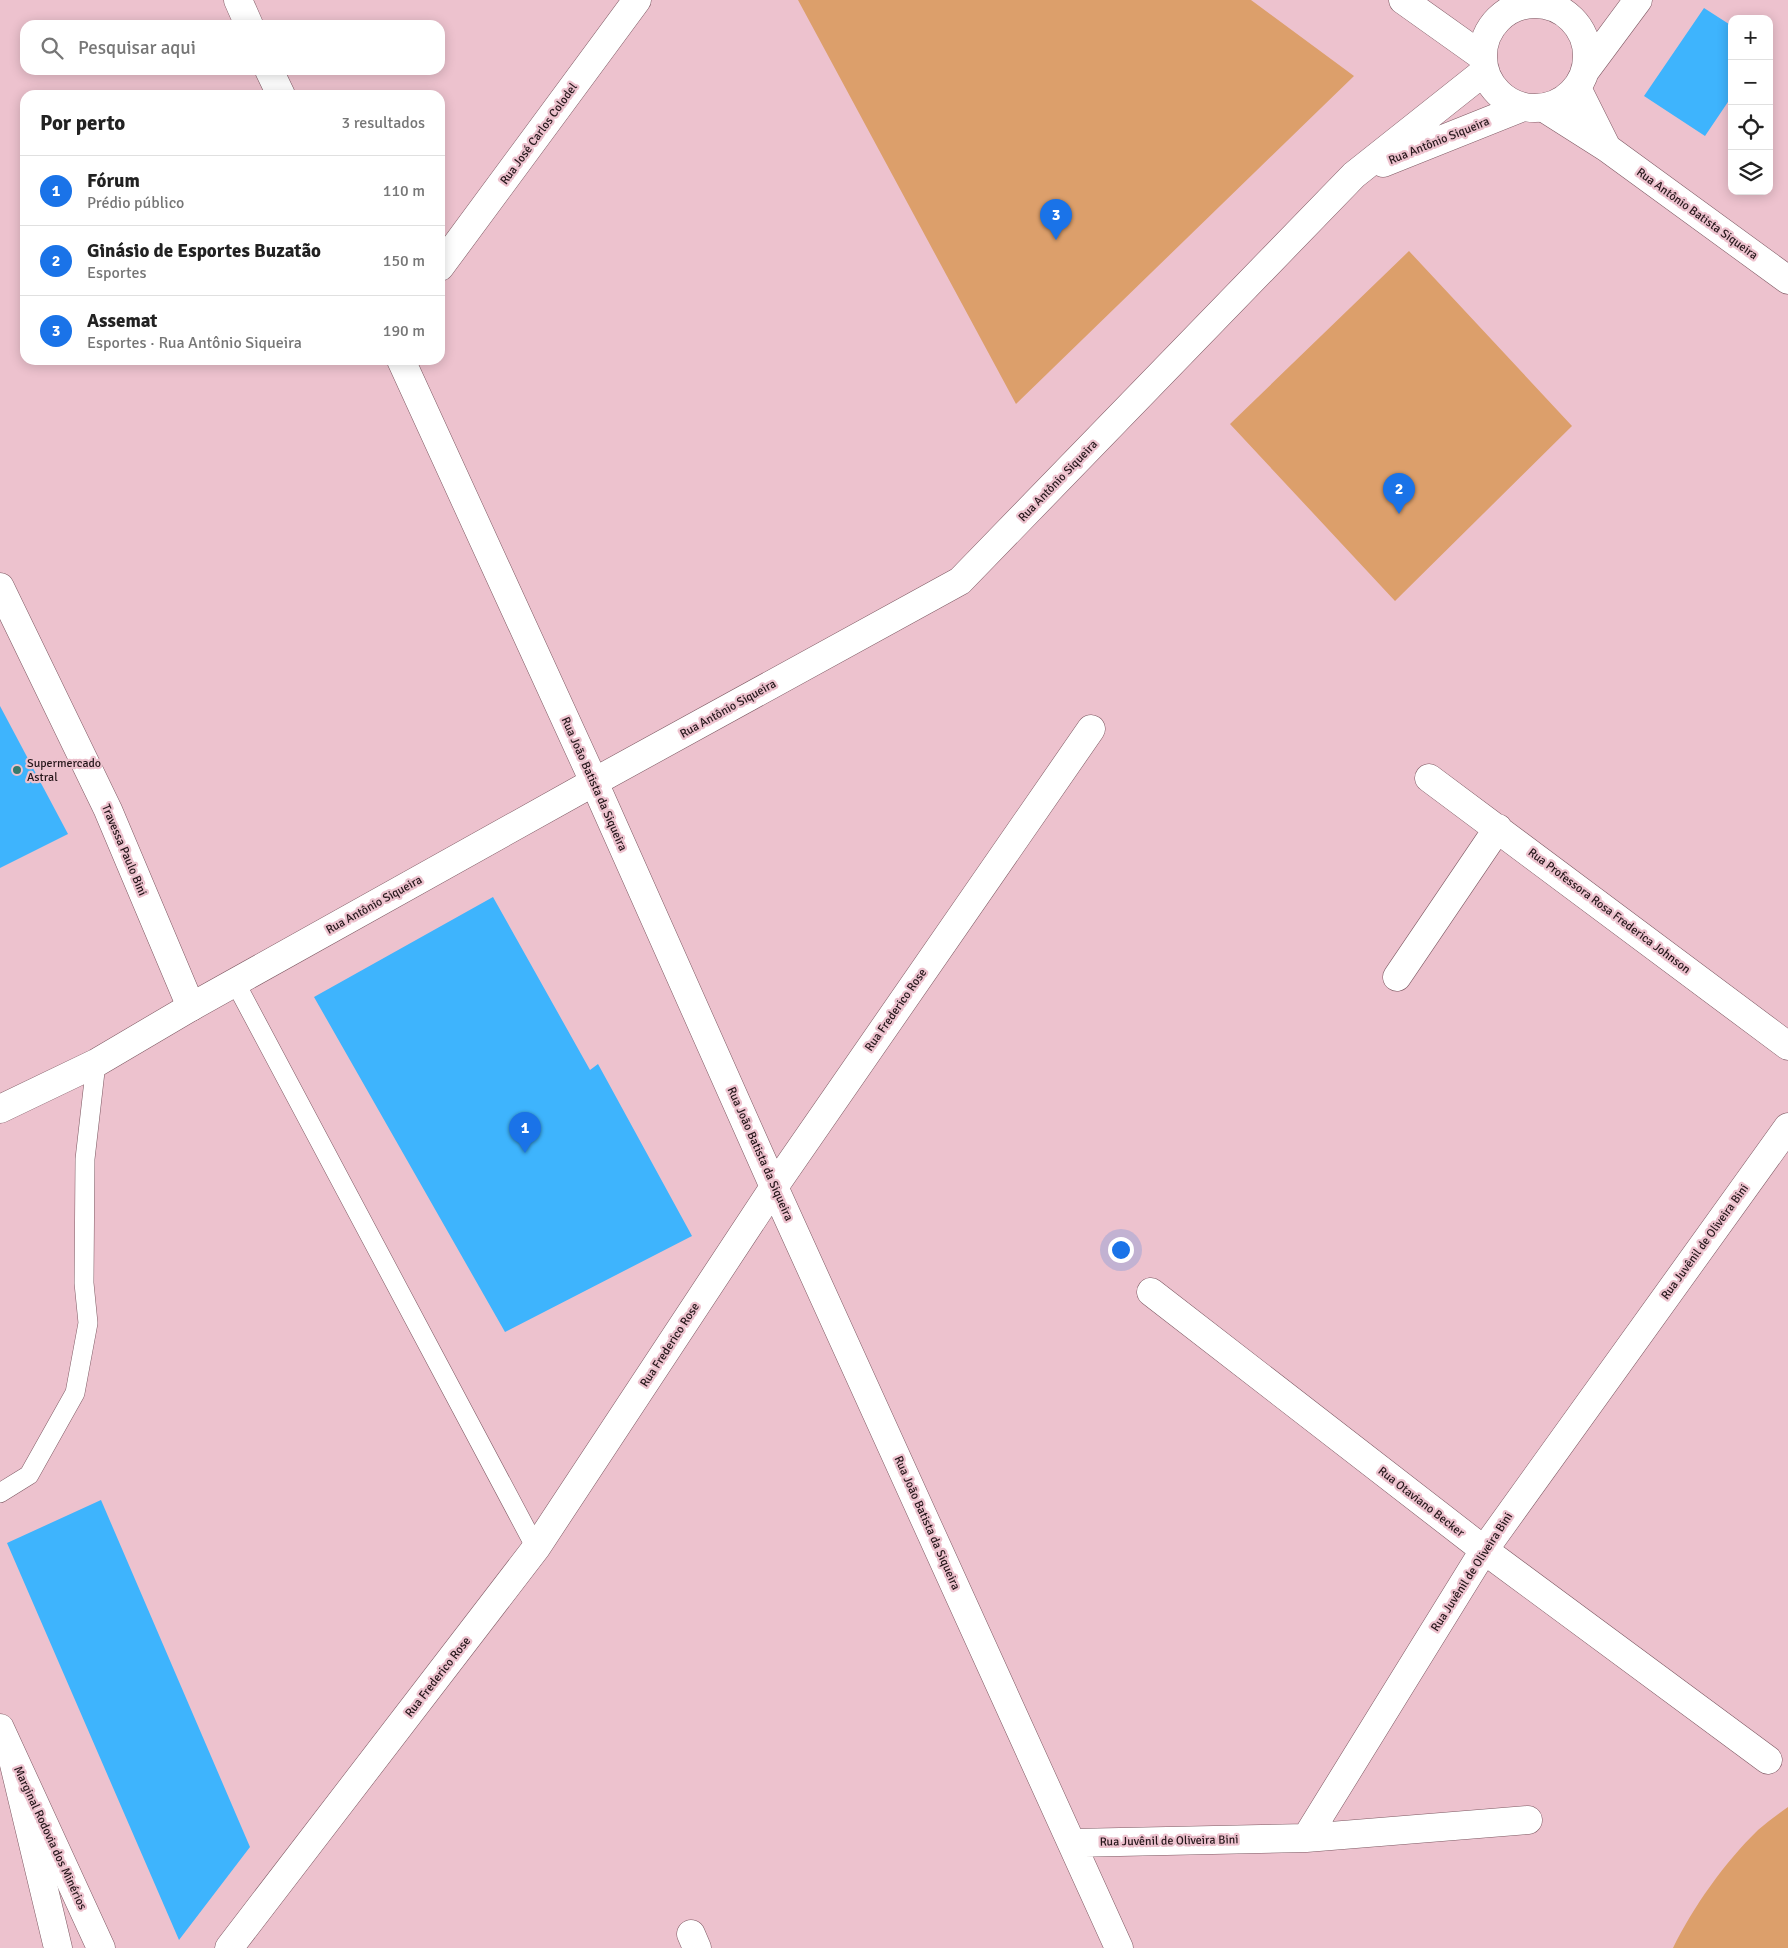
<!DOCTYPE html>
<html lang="pt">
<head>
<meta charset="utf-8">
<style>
	:root { --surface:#fff; --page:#f2f2f2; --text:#222; --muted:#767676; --line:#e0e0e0; --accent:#1a73e8 }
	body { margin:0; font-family:Signika,sans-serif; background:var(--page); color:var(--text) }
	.controls { position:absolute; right:15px; top:15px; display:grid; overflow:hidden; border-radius:10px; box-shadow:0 2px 12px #0003 }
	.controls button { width:45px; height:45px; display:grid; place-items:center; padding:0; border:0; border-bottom:1px solid var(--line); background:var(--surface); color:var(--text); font:25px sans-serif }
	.you { position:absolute; left:1120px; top:1249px; width:18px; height:18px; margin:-12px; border:4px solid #fff; border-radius:50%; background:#1a73e8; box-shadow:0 0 0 8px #1a73e833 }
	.badge { display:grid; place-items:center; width:32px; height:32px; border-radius:50%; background:var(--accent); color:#fff; font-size:16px; font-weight:700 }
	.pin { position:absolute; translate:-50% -41px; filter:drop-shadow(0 1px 2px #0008) }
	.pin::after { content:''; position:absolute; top:26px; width:18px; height:15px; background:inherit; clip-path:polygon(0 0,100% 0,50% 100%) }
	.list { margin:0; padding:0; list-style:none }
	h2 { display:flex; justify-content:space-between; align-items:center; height:65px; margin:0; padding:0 20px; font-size:21px }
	h2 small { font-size:16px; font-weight:400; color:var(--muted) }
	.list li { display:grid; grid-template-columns:32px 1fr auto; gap:15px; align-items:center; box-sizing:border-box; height:70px; padding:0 20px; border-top:1px solid var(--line) }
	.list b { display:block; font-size:19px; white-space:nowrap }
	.list p { margin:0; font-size:16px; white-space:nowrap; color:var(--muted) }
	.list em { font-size:16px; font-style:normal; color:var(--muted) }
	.icon { flex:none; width:28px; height:28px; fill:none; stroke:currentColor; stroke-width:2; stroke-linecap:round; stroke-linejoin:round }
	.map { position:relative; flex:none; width:1788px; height:1948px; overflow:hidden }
	.search { position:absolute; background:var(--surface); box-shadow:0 2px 12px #0003; left:20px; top:20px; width:425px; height:55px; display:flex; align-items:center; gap:12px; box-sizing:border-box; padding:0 18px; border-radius:15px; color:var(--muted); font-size:19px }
	.panel { position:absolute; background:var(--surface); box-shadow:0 2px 12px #0003; left:20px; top:90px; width:425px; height:275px; border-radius:15px }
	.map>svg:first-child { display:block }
</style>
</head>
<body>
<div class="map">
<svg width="1788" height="1948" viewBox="0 0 1788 1948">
	<rect width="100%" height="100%" fill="#edc2ce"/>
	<path fill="#dc9f6b" d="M798,0h453l103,76 -338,328z
		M1409,251l163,175 -177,175 -165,-177z
		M1788,1807v141h-115c20,-41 52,-86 85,-118 9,-8 20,-16 30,-23z"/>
	<path fill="#3eb4fd" d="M1704,8l28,18v70l-27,40 -61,-40z
		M0,706l68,128 -68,34z
		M493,897l97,173 8,-6 94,172 -187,96 -191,-335z
		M101,1500l149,347 -71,93 -172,-397z"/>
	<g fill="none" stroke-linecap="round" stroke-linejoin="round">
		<defs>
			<path id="service" d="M235,982l301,566
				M0,1493l29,-18 46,-82 13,-70 -4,-40 1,-124 11,-96"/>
			<path id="minor" d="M238,0l11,25
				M269,70l12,25
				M1577,88l30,60
				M1544,108l63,40 181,132
				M440,267l197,-267
				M401,360l193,422 180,405 345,761
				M0,587l108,223 83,197
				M1429,778l359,268
				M1397,977l101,-149
				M1151,1292l333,258 284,210
				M1306,1838l222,-18
				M1073,1843l233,-5 178,-288 304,-423
				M691,1934l6,14
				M229,1948l307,-400 238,-361 317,-458"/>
			<path id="tertiary" d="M1403,0l80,57
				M1483 56a52 52 0 1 1 104 0a52 52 0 1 1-104 0Z
				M1586,70l52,-70
				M1383,163l140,-56
				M0,1109l96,-46 95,-56 403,-225 366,-201 394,-406 131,-104"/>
			<path id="secondary" d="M0,1728l101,220"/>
			<path id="primary" d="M12,1756l46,192"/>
		</defs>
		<use href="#service" stroke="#7d5862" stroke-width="20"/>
		<use href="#minor" stroke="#7d5862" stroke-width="29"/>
		<use href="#tertiary" stroke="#7d5862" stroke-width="29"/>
		<use href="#secondary" stroke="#7d5862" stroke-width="29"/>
		<use href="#primary" stroke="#7d5862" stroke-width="29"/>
		<use href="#service" stroke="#fff" stroke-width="19"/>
		<use href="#minor" stroke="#fff" stroke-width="28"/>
		<use href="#tertiary" stroke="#fff" stroke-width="28"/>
		<use href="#secondary" stroke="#fff" stroke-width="28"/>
		<use href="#primary" stroke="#fff" stroke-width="28"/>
	</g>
	<circle fill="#357a6e" stroke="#edc2ce" stroke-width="2" cx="17" cy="770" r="5"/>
	<g text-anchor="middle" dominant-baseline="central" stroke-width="4.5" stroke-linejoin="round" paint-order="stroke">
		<g font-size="12" fill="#26171b" stroke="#edc2ce">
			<text transform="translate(539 134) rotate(-54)">Rua José Carlos Colodel</text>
			<text transform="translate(1439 141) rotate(-22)">Rua Antônio Siqueira</text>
			<text transform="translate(1697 214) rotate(36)">Rua Antônio Batista Siqueira</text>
			<text transform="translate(1058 481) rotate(-46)">Rua Antônio Siqueira</text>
			<text transform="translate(728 709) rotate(-29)">Rua Antônio Siqueira</text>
			<text transform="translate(594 784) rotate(66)">Rua João Batista da Siqueira</text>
			<text transform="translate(124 850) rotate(67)">Travessa Paulo Bini</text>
			<text transform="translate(374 905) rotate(-29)">Rua Antônio Siqueira</text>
			<text transform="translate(1609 911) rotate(37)">Rua Professora Rosa Frederica Johnson</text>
			<text transform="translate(896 1010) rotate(-55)">Rua Frederico Rose</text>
			<text transform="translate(760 1154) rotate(66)">Rua João Batista da Siqueira</text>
			<text transform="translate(1705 1242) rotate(-54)">Rua Juvênil de Oliveira Bini</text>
			<text transform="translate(670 1345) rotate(-57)">Rua Frederico Rose</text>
			<text transform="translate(1421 1502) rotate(38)">Rua Otaviano Becker</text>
			<text transform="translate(927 1523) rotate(66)">Rua João Batista da Siqueira</text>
			<text transform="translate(1472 1572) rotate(-57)">Rua Juvênil de Oliveira Bini</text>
			<text transform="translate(438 1677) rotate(-52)">Rua Frederico Rose</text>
			<text transform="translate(50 1838) rotate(65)">Marginal Rodovia dos Minérios</text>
			<text transform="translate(1169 1841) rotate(-1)">Rua Juvênil de Oliveira Bini</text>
		</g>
		<g font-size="12" fill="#26171b" stroke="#edc2ce" text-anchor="start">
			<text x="27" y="763">Supermercado<tspan x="27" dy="14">Astral</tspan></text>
		</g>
	</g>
</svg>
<div class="controls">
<button>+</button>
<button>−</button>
<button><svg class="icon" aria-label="locate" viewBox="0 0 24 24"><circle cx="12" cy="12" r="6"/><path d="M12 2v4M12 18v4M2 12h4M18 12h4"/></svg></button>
<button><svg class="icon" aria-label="layers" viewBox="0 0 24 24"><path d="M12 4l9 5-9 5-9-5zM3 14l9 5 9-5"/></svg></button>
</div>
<div class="you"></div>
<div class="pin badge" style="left:525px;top:1153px">1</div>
<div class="pin badge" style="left:1399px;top:514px">2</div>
<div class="pin badge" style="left:1056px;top:240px">3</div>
<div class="search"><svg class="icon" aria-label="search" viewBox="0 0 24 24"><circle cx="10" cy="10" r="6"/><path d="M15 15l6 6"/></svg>Pesquisar aqui</div>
<section class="panel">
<h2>Por perto<small>3 resultados</small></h2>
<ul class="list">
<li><span class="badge">1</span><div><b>Fórum</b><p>Prédio público</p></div><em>110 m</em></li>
<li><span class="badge">2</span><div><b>Ginásio de Esportes Buzatão</b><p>Esportes</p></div><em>150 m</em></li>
<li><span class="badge">3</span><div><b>Assemat</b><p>Esportes · Rua Antônio Siqueira</p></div><em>190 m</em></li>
</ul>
</section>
</div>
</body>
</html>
